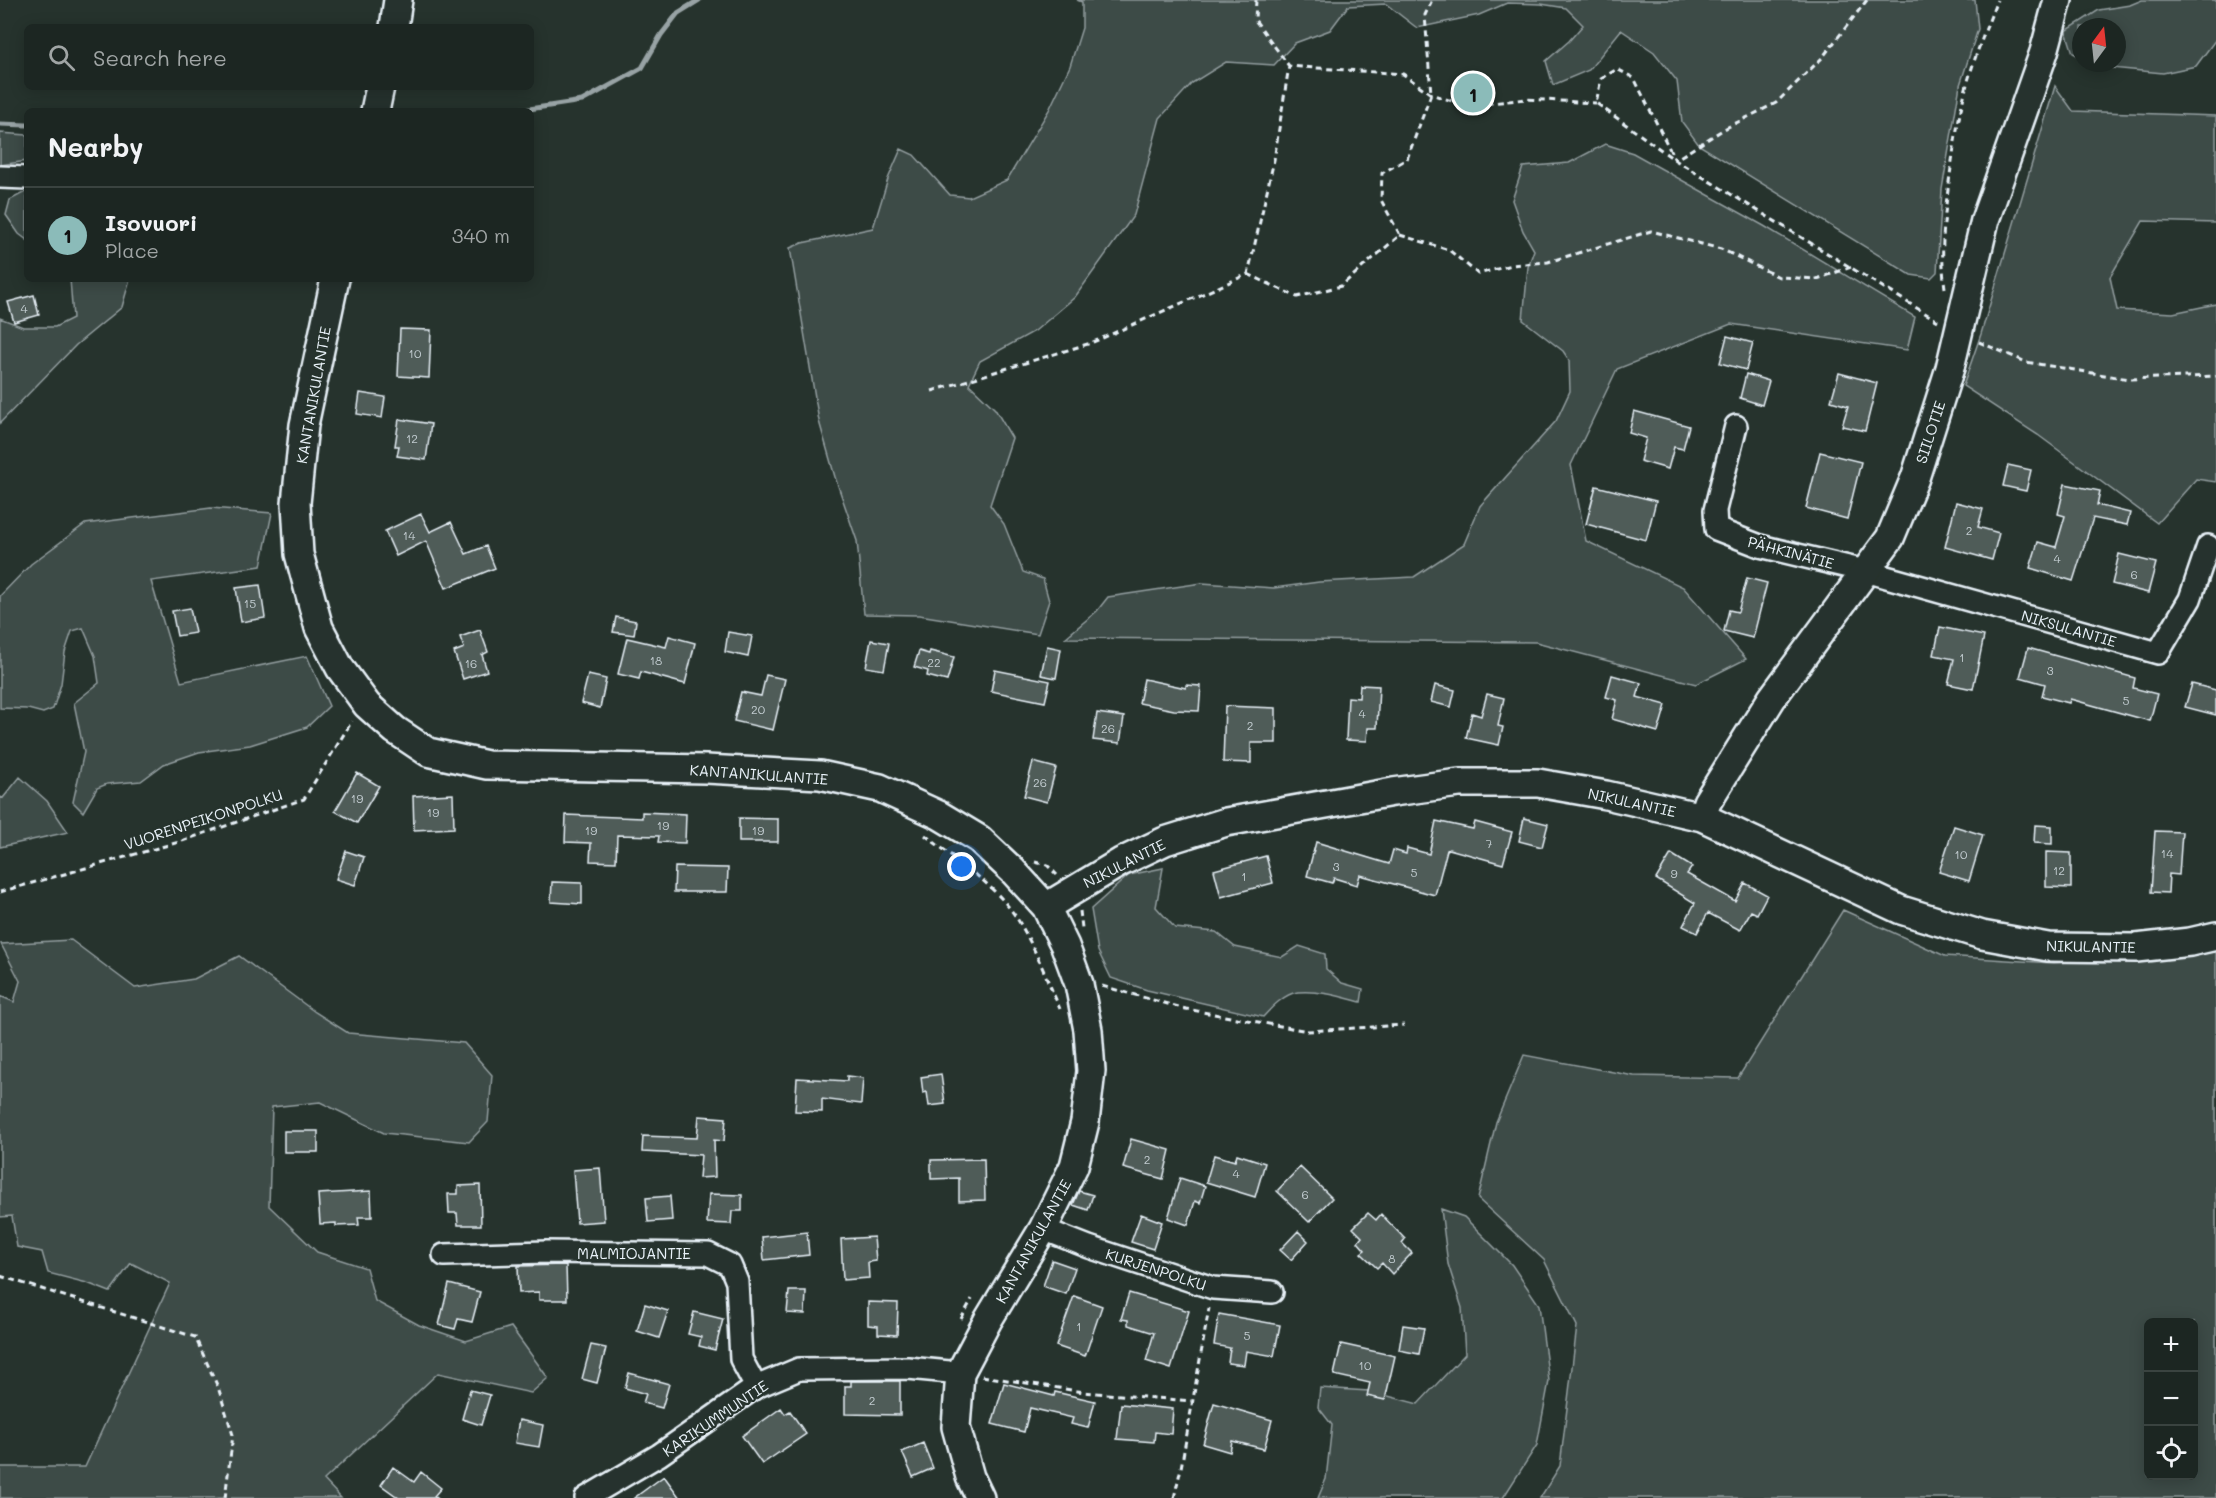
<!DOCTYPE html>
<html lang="en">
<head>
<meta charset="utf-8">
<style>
	:root { --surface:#1c2622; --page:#252e2a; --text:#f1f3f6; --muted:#a0a5a5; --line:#3a4340; --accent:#8bbbb9 }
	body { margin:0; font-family:Mali,sans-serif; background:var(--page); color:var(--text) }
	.controls { position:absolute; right:18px; bottom:18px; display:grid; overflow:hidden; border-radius:9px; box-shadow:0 3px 15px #0003 }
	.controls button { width:54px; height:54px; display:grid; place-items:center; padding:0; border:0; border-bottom:2px solid var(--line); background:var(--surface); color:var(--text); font:30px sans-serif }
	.compass { position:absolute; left:2072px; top:18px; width:54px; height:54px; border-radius:50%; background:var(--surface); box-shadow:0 3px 15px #0003; rotate:15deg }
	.you { position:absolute; left:962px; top:867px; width:21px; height:21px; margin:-15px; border:4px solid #fff; border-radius:50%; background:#1a73e8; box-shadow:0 0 0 9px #1a73e833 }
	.badge { display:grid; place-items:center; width:39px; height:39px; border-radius:50%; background:var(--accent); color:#111; font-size:20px; font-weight:700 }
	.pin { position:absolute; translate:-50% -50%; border:3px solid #fff; box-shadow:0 2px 6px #0006 }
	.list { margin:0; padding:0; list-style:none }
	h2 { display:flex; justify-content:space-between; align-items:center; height:78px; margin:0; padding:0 24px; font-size:26px }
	h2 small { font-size:20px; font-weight:400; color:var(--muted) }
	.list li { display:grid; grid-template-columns:39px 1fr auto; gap:18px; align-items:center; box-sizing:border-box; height:96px; padding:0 24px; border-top:2px solid var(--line) }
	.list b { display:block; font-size:22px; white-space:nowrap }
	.list p { margin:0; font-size:20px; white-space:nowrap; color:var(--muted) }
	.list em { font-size:20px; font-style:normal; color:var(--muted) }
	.icon { flex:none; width:33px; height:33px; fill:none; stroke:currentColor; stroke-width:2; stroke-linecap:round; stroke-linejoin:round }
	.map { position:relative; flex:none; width:2216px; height:1498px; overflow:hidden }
	.search { position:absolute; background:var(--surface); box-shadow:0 3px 15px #0003; left:24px; top:24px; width:510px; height:66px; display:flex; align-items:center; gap:15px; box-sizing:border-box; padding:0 21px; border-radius:9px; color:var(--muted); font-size:22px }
	.panel { position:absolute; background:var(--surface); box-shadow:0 3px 15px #0003; left:24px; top:108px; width:510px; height:174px; border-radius:9px }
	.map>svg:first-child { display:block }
</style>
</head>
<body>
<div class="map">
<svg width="2216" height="1498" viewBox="0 0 2216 1498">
	<rect width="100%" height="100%" fill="#26332d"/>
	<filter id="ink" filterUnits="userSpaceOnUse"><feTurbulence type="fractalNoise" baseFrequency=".0167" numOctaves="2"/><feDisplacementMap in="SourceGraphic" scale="12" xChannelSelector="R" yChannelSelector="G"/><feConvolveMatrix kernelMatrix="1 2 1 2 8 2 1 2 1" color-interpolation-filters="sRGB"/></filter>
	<g filter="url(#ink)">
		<path fill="#3e4b47" stroke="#939ea0" stroke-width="1.5" fill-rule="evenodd" d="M1077,0h898l3,29 -18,56 -18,104 -5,83 -6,6 -20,-3 -212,-130 -17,-23 -5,-41 -23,-29 -33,-22 -32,40 -36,15 -7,-24 23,-20 14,-16 -17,-17 -25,-4 -34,-1 -28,12 -62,13 -31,-24 -38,2 -18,24 -35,13 -21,22 -48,-3 -34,21 -32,35 -26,97 -59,82 -40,34 -55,30 -11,23 26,25 17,29 -22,67 14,19 19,48 20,7 6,22 -11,33 -119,-19 -55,-1 -7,-73 -22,-64 -16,-56 -29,-173 12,-5 71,-15 15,-49 13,-30 13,6 36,40 19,2 38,-17 42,-70 21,-44 12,-38v-26z
			M2142,0h74v39l-20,27 -33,7 -62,-6 -7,-4h23v-36h-36v30l-8,-4 -7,-22 33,-21 31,-5z
			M2055,86l18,25 143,5v107l-73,-2 -33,56 7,33 56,3 43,-9v178l-20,-3 -39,44 -119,-88 -75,-49 18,-52z
			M0,133l27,2v26l-27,4z
			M1605,144l28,9 131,73 151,91 -8,33 -176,-26 -114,45 -46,96 15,76 97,46 63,72 -50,25 -160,-42 -471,-4 32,-27 11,-14 94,-14 72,5 45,-6 95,-5 50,-33 16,-38 76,-85 14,-30 -1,-31 -6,-9 -40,-31 5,-53 6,-17 -11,-19 -11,-31 11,-33 46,-4z
			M27,191v49l-8,-6 -13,-19 4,-15z
			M70,279h60l-8,28 -46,38 -76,78v-105l23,9h32l18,-9z
			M211,508l61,5 -11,53 -110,15 30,101 126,-26 22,50 -22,21 -57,18 -51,7 -35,12 -23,17 -34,3 -10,4 -14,24 -10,-10 11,-50 -10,-49 25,-20 -4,-27 -12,-28 -11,3 -7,21 -4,32 -8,25 -10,4 -15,-4 -28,-1v-112l31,-32 54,-40z
			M20,777l27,24 21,31 -68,15v-50l3,1z
			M1163,868l-7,39 19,21 41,4 19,15 47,10 17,-11 26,8 1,15 16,14 21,6 -2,13c-19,-5 -42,-12 -63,-10 -14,2 -26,15 -35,25l-116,-27 -36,-12 -13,-27 -7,-42 38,-34z
			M1843,910l102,46 109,7 162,-11v546h-676l20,-32 17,-140 -33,-66 -66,-61 18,-77 28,-67 110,21 104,2zM2148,1322h46v154h-46z
			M71,940l64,48 59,-9 45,-23 76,56 33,21 116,10 28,32 -4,47 -19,20 -85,-9 -64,-31 -48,5 -3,99 48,46 49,16 9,33 44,24 47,16 45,-14 37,51 -17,15 -93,-20 -114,107 17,18h-341v-31h85l85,-184 -39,-20 -21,29 -23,-9 -39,-10 -6,-21 -25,-5 -5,-31 -12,1v-221l14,6 6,-21 -19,-37z
			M1441,1209l23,8 48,48 27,40 10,76 -12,64 -34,53h-185l8,-19 6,-54 -14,-18 2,-19 49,3 49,13 47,-50 -3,-46 -14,-44z"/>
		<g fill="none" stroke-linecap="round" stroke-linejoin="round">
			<path stroke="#98a3a5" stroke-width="5" d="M516,111l66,-10 60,-33 19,-33 17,-22 21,-13
				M0,124l27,1"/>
		</g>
		<path fill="#505c59" stroke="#e8f1f8" stroke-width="1.5" d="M34,295l5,20 -25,7 -6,-20z
			M400,329l31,1 -2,48 -31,-2z
			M1727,336l26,7 -7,27 -26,-7z
			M1839,373l38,10 -12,48 -23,-5 6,-20 -17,-5z
			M1746,374l23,7 -7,24 -22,-7z
			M360,393l25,4 -3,21 -25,-4z
			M1634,411l55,15 -6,23 -9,-2 -6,22 -28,-8 6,-23 -17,-5z
			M399,419l32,5 -5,36 -29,-4 2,-10h-4z
			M1820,452l41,10 -14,57 -41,-11z
			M2008,465l23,5 -5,21 -23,-5z
			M2065,484l35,7 -3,14 33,8 -3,12 -34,-7 -20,63 -43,-13 8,-26 18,5 9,-31 -7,-2z
			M1596,486l60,15 -10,39 -60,-16z
			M1956,502l27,7 -5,18 21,6 -7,27 -47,-13z
			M421,514l9,18 21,-10 15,32 20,-8 9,22 -49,20 -20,-47 -30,15 -11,-25z
			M2119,554l37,9 -8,30 -36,-9z
			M1747,578l20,5 -14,55 -29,-7 5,-21 9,2z
			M260,585l5,33 -24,4 -5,-34z
			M190,608l5,25 -18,3 -5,-25z
			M616,617l20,4 -2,14 -21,-3z
			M1940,627l44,9 -11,53 -25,-5 6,-25 -20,-4z
			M480,630l8,22 -6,3 5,16 -24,8 -9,-27 10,-4 -4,-11z
			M728,632l24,4 -4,21 -23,-5z
			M669,636l26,7 -10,41 -44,-12 -2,7 -21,-5 9,-36 39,9z
			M871,640l18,3 -5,27 -18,-3z
			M1047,646l14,3 -5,29 -15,-3z
			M2028,648l107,30 -2,10 24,6 -7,27 -80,-22 -1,4 -27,-7 3,-12 -25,-7z
			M919,651l10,3 1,-3 24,6 -7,24 -20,-5 1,-5 -14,-4z
			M995,670l55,11 -5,21 -54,-11z
			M588,675l18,4 -6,29 -19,-5z
			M766,675l19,4 -12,51 -39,-9 7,-29 20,4z
			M1612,675l29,8 -4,14 29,8 -8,27 -46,-13 5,-19 -11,-3z
			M1144,679l42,9v-3l15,1 -2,25 -25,-1 -35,-7z
			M2192,684l24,6v25l-31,-8z
			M1360,685l19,1 -2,42h-9l-1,13 -21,-1 2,-43 11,1z
			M1435,685l20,5 -4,17 -20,-5z
			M1487,694l17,4 -6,28 5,1 -4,18 -33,-7 6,-25 9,3z
			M1225,706l51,2v35h-25v20l-28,-1z
			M1097,713l27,4 -4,26 -27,-3z
			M1033,762l23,6 -9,34 -23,-6z
			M357,773l22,13 -22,37 -22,-12z
			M453,794l1,34 -40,2 -1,-34z
			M642,812l44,2 -1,29 -27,-1 1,-6 -42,-1 -1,27 -26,-1 1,-18 -26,-1 1,-27 76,3z
			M739,818l39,1v23h-39z
			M1524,818l24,6 -6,23 -23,-6z
			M1436,821l37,8 2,-7 37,10 -9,32 -54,-15 -2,1 -12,45 -75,-20 -3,10 -23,-7 -2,5 -25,-7 9,-34 73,22 4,-14 13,4 1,-6 22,6z
			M2035,825l17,1v18l-18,-1z
			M1954,826l29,9 -14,46 -30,-9z
			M2155,831l27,1 -3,43 -10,-1 -1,19 -17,-1z
			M346,851l18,6 -9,28 -19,-6z
			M2046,852l25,1v35l-25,-1z
			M1671,854l21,13 -5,7 48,27 10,-18 22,12 -10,19 -6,-3 -11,19 -32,-17 -11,20 -14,-7 12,-23 -39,-24z
			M1266,856l7,27 -52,14 -7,-27z
			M675,867l53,1 -1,24h-53z
			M552,882l30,1v21l-31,-2z
			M941,1074l4,30 -16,2 -2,-14 -4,1 -2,-16z
			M847,1076l16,2 -2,26 -39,-5v13l-27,-1 2,-33 50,3z
			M699,1116l27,2 -2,23 -10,-1 1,37 -16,1 2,-23 -59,-3 1,-16 54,2z
			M284,1131h34v21h-34z
			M1131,1139l39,11 -7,29 -40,-11z
			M1237,1154l28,9 -10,34 -49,-15 8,-27 21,6z
			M984,1159l1,41 -26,1v-23l-28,1v-19z
			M1300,1167l32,31 -23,24 -32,-31z
			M600,1168l4,53 -27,2 -4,-53z
			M1180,1178l25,8 -5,17 -5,-2 -7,24 -20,-7z
			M480,1185l1,40h-23l-1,-12h-8l-1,-19h10v-8z
			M371,1191l1,26h-14l1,8 -23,1v-3l-16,1 -2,-30z
			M1079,1191l14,4 -5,15 -15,-5z
			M709,1194l33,1v16h-10l-1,13 -24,-1z
			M670,1196l2,24 -24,2 -2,-24z
			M1368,1213l8,7 5,-6 24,25 -3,4 10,10 -20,21 -10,-11 -5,5 -16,-15 4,-3 -7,-8 4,-5 -9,-9z
			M1141,1214l21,8 -9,27 -22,-7z
			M1298,1231l10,10 -17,19 -11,-10z
			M807,1232l2,23 -45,5 -2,-23z
			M874,1237l2,24 -8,1 1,16 -26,2 -2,-41z
			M1052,1260l23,8 -9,26 -23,-8z
			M566,1265l1,35h-28v-8l-20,1 -1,-27z
			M449,1284l31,8 -8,30 -14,-3 -3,10 -16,-4z
			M789,1291h17l-1,23 -18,-1z
			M1129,1293l60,18 -18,58 -25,-8 8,-28 -26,-8v-5l-7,-1z
			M1074,1296l28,10 -17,50 -29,-10z
			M868,1302l30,1 -1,32 -19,-1v-8l-10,-1z
			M645,1304l23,7 -9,27 -22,-7z
			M694,1312l29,7 -8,31 -16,-4 2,-9 -13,-3z
			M1219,1314l61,11 -6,31 -28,-5 -2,14 -16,-2 2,-15 -16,-3z
			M1403,1325l21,3 -5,26 -20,-4z
			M1341,1344l54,12 -10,44 -18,-4 3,-13 -36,-8z
			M591,1345l15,3 -9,35 -15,-4z
			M629,1373l40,11 -7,24 -19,-5 3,-9 -21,-6z
			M851,1381h49v34l-55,-1v-28h6z
			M1004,1383l50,13 1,-4 40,9 -7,27 -17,-4 2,-6 -43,-10 -6,24 -32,-8z
			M470,1390l20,5 -9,30 -19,-6z
			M1214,1403l58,17 -8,29 -32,-8 -2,11 -27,-8z
			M1121,1404l52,5 -2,25 -16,-2 -1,10 -37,-3z
			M781,1408l4,6 5,-3 16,23 -44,30 -20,-28z
			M519,1420l24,5 -4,22 -24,-4z
			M923,1443l10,25 -20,9 -11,-25z
			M393,1467l21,15 7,-10 20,16 -7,8 3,2h-38l-18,-13z
			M664,1476l16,22h-46z"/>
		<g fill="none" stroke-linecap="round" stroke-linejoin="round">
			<defs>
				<path id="minor" d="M0,177l27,1
					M1736,426l-21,84 1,19 44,17 105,25 293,82 32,-54 18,-53
					M1043,1229l46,18 124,41 59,4
					M444,1255l103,-3 161,2 22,11 7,17 4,77 15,28
					M586,1498l73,-43 97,-68 43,-18 109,-1 52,5"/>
				<path id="tertiary" d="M394,27l4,-27
					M375,111l5,-24
					M335,279l-31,146 -8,78 3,51 20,74 21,40 27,37 28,25 33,22 59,13 219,4 114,6 60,13 59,27 40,24 34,32 33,36 19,39 14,38 9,46 3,41 -6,51 -11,44 -31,63 -55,91 -28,53 -4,54 14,50 10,21
					M1702,817l5,-15 65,-104 118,-160 25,-60 35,-110 35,-148 59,-168 14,-52
					M1046,907l75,-45 44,-21 61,-19 167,-30 66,-9h79l68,12 96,22 199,93 81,25 66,12 88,1 54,-6 26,-6"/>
			</defs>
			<use href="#minor" stroke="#e8f1f8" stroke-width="26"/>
			<use href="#tertiary" stroke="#e8f1f8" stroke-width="32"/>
			<path stroke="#e8f1f8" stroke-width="3" stroke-dasharray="6 4.5" stroke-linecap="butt" d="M1256,0l-1,20 34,46
				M1867,0l-45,58 -46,45 -52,26 -49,31 -41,-82 -17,-9 -16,10 -5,24 79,57 263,161
				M1400,235l49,15 29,24 34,-9 36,-3 103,-31 70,18 58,28 38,2 34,-12
				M1248,274l49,23 44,-11 59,-51 -19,-35 1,-27 25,-14 24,-65 -6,-79 7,-15
				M1945,288c-5,-36 -1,-70 4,-106 4,-28 8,-58 15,-86 8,-33 21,-65 33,-96
				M1979,342l47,20 103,17 87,-3
				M932,391l159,-48 157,-69 26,-114 15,-94 114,8 28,20 36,12 58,-7 71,4
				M925,835c32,26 71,50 93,85 17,28 29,59 42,89
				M1035,862l12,3 10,10
				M0,892l179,-50 125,-43 48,-78
				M1080,911l2,17
				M1102,986l84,23 122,22 96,-6
				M0,1276l195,61 23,50 15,48 -8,63
				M961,1319l11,-20
				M982,1376l102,16 107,9
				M1174,1498l7,-30 28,-160"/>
			<use href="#minor" stroke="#26332d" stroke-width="21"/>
			<use href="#tertiary" stroke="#26332d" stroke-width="27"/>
		</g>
	</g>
	<g text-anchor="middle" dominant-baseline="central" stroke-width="4.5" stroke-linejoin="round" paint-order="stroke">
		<g font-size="12" fill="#c2ccd0">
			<text x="24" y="308">4</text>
			<text x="415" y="353">10</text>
			<text x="412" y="438">12</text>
			<text x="1969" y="530">2</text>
			<text x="409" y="535">14</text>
			<text x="2057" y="558">4</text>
			<text x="2134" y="574">6</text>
			<text x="250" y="603">15</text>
			<text x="1962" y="657">1</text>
			<text x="656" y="660">18</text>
			<text x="934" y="662">22</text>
			<text x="471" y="663">16</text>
			<text x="2050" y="670">3</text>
			<text x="2126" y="700">5</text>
			<text x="758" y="709">20</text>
			<text x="1362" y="713">4</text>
			<text x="1250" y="725">2</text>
			<text x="1108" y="728">26</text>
			<text x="1040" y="782">26</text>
			<text x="357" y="798">19</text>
			<text x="433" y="812">19</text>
			<text x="663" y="825">19</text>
			<text x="591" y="830">19</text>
			<text x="758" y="830">19</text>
			<text x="1489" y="843">7</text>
			<text x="2167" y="853">14</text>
			<text x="1961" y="854">10</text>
			<text x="1336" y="866">3</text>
			<text x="2059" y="870">12</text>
			<text x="1414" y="872">5</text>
			<text x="1674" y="873">9</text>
			<text x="1244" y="876">1</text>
			<text x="1147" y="1159">2</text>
			<text x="1236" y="1173">4</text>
			<text x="1305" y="1194">6</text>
			<text x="1392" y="1258">8</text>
			<text x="1079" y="1326">1</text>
			<text x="1247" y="1335">5</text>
			<text x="1365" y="1365">10</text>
			<text x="872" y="1400">2</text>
		</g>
		<g font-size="15" fill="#e8f1f8" stroke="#26332d">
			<text transform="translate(313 395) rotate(-80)">KANTANIKULANTIE</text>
			<text transform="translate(1930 432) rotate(-72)">SIILOTIE</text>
			<text transform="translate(1791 552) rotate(15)">PÄHKINÄTIE</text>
			<text transform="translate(2069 628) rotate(16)">NIKSULANTIE</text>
			<text transform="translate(759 774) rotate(4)">KANTANIKULANTIE</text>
			<text transform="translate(1632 802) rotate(12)">NIKULANTIE</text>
			<text transform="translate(203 819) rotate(-18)">VUORENPEIKONPOLKU</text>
			<text transform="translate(1124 863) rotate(-27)">NIKULANTIE</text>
			<text transform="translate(2091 946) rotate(1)">NIKULANTIE</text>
			<text transform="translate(1033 1241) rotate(-61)">KANTANIKULANTIE</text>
			<text x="634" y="1253">MALMIOJANTIE</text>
			<text transform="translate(1156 1269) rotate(18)">KURJENPOLKU</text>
			<text transform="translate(715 1418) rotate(-34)">KARIKUMMUNTIE</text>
		</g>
	</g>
</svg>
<div class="controls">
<button>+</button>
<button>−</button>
<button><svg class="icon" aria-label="locate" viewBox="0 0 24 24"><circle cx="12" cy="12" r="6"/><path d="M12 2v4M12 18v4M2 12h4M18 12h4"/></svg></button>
</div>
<svg class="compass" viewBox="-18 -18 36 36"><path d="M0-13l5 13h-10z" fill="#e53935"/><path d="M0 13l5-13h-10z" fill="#a0a5a5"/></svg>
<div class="you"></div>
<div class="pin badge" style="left:1473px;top:93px">1</div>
<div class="search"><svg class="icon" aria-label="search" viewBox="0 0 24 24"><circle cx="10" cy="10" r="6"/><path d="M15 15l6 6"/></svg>Search here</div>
<section class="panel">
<h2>Nearby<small></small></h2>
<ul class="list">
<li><span class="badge">1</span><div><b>Isovuori</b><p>Place</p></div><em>340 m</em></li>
</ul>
</section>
</div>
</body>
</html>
